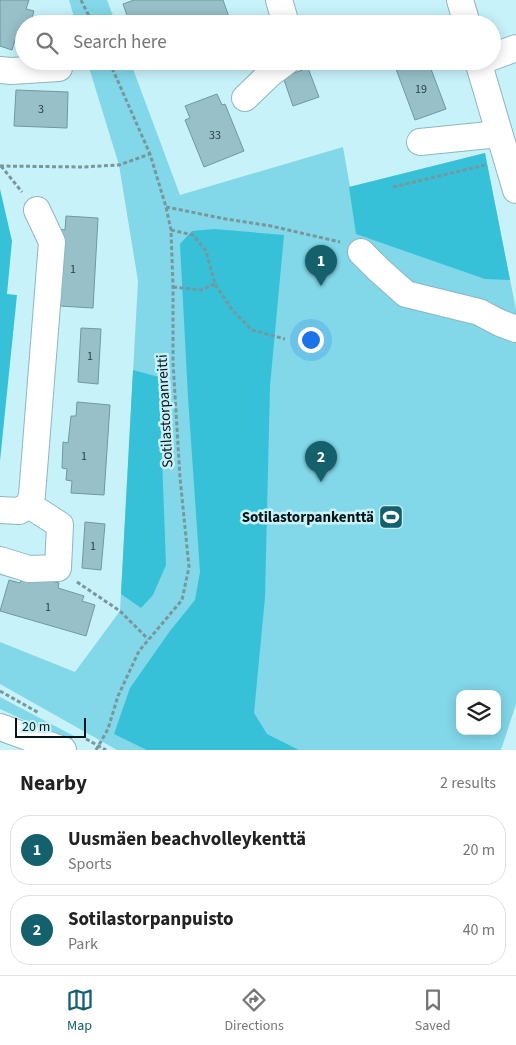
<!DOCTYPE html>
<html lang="en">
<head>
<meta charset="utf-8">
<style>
	:root { --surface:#fff; --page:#f6f6f6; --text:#222; --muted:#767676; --line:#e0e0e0; --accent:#14606c }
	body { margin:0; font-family:"Source Sans 3",sans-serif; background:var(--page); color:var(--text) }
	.controls { position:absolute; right:15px; bottom:15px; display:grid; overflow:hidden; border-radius:10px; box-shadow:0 2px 12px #0003 }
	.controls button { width:45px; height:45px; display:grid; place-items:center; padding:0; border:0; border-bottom:1px solid var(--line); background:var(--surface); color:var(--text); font:25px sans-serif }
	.scale { position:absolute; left:15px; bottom:12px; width:71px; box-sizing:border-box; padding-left:5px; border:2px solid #051417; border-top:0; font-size:14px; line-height:18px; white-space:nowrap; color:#051417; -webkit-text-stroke:4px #c7f2fa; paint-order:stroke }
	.you { position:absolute; left:310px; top:339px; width:18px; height:18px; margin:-12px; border:4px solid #fff; border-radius:50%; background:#1a73e8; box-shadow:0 0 0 8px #1a73e833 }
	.badge { display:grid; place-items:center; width:32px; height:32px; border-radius:50%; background:var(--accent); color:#fff; font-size:16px; font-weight:700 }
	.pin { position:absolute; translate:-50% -41px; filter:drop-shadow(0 1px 2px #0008) }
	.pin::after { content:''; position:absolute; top:26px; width:18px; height:15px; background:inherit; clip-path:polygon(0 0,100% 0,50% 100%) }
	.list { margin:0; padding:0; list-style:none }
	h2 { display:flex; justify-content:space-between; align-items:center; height:65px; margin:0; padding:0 20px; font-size:21px }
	h2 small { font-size:16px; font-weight:400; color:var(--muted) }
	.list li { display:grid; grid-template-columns:32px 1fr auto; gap:15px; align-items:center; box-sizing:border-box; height:70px; margin:0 10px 10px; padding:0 10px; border:1px solid var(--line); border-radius:20px }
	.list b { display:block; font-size:19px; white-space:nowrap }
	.list p { margin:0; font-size:16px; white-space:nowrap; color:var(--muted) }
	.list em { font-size:16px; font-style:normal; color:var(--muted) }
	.icon { flex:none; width:28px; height:28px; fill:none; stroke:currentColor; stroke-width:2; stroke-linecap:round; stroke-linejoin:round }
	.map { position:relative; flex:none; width:516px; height:750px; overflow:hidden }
	.search { position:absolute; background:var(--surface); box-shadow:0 2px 12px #0003; left:15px; right:15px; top:15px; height:55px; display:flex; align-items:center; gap:12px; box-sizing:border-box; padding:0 18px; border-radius:28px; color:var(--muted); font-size:19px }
	.sheet { height:225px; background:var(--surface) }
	nav { display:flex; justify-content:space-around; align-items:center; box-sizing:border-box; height:70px; border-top:1px solid var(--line); background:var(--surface); font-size:14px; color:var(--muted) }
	nav a { display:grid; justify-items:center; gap:2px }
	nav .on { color:var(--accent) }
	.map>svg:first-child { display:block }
</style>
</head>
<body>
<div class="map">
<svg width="516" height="750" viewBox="0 0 516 750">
	<rect width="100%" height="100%" fill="#c7f2fa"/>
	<path fill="#82d7e8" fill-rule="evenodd" d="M69,0h38l9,24h-40z
		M87,61h43l50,134 163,-48 7,40 135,-34 31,157v394l-15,46h-384l-117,-66v-42l75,30 45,-61 18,-330 -19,-116zM460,694h37v37h-37z
		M0,697l74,39 -4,5 -70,-32z"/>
	<path fill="#36c1d8" d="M485,153l25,127 -25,-1 -129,-45 -7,-47z
		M0,189l12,52 -5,53 10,1 -17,166z
		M214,229l70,6 -14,151 -5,211 -11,116 13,21 32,16h-152l-33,-16 16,-46 40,-57 25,-31 5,-28 -12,-175 -8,-153 12,-13z
		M133,370l26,7 7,188 -13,30 -12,13 -20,-14z"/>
	<path fill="#97c0c8" stroke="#7098a0" d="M0,0h29l-3,9 8,2 -4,13h-6l-1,19 -8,-3 -3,10 -12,-4z
		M134,0h89l6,17 -4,1 2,6h-97l-7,-20z
		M417,61h11l18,48 -31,11 -19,-51z
		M308,68l11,29 -26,9 -10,-29z
		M16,90l52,2 -1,36 -53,-2z
		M217,94l5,11 3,-1 19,47 -40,16 -19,-47 5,-2 -5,-12z
		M66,216l32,2 -5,90 -33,-2 -1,-77 6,1z
		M81,328l20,1 -3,55 -20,-2z
		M77,402l33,3 -6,90 -33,-2 1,-12 -6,-1 1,-11 -5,-1 1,-26 5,1 3,-27h5z
		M85,522l20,2 -4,46 -19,-2z
		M34,576l25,7 -1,5 26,8 -2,5 13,4 -9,31 -86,-25 9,-31 11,3 2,-5z"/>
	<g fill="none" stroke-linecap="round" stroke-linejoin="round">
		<defs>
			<path id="minor" d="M279,0l7,24
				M460,0l7,24
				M492,57l24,-9
				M478,61l38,129
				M0,70l11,1 48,-3
				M245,98l26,-25 16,-12
				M420,142l79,-8
				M361,252l17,17 28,25 73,18 21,11 16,6
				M0,510l19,1 10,-6 3,-10 20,-253 -15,-32
				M0,560l29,9 29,-1 2,-43 -31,-20
				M0,727l63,23"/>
		</defs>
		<use href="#minor" stroke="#8eb6bf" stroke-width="28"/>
		<path stroke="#78979d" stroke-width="3" stroke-dasharray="4 2.5" stroke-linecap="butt" d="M81,0l12,24
			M81,63l29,-1
			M0,166l83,1 36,-2 31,-11
			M1,166l21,26
			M393,187l92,-22
			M166,207l60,12 45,7 69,16
			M171,230l22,5 13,16 9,33 18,27 19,19 33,9
			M173,287l28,3 14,-6
			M77,582l43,29 28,28
			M0,691l39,22
			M86,739l20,11
			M96,750l12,-21 10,-33 21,-45 43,-51 7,-33 -9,-89 -7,-116v-75l-2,-57 -5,-23 -16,-53 -41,-93"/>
		<use href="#minor" stroke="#fff" stroke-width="26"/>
	</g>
	<defs>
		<symbol id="stadium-square" viewBox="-11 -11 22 22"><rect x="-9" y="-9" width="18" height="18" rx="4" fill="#14606c" stroke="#c7f2fa"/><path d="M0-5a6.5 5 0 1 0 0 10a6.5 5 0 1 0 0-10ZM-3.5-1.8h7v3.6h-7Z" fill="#fff"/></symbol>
	</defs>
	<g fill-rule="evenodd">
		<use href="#stadium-square" x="377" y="503" width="28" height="28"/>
	</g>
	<g text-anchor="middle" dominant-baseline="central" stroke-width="5" stroke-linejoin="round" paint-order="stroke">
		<g font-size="12" fill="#2a3f43">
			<text x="421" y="89">19</text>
			<text x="41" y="109">3</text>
			<text x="215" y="135">33</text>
			<text x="73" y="269">1</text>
			<text x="90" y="356">1</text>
			<text x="84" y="456">1</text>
			<text x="93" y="546">1</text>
			<text x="48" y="607">1</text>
		</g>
		<g font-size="15" fill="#051417" stroke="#c7f2fa">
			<text transform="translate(165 411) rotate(-93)">Sotilastorpanreitti</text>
		</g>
		<g font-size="15" font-weight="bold" fill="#051417" stroke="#c7f2fa" text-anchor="end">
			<text x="374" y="517">Sotilastorpankenttä</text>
		</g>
	</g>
</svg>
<div class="controls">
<button><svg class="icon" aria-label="layers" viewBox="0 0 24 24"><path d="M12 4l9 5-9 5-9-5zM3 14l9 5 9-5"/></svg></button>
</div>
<div class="scale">20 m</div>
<div class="you"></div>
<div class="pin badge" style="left:321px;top:286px">1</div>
<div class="pin badge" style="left:321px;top:482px">2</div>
<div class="search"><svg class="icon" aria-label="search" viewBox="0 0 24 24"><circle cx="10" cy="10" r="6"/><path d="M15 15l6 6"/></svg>Search here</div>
</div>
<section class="sheet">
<h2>Nearby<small>2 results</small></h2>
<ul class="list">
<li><span class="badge">1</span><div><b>Uusmäen beachvolleykenttä</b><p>Sports</p></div><em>20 m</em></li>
<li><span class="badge">2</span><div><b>Sotilastorpanpuisto</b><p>Park</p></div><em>40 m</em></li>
</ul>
</section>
<nav>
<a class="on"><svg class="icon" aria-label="map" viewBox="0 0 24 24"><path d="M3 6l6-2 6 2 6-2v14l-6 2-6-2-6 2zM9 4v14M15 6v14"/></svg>Map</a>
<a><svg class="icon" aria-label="directions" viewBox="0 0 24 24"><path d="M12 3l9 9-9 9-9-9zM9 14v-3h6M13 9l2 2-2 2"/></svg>Directions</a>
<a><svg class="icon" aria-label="saved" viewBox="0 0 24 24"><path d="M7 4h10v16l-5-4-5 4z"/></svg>Saved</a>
</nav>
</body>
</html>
